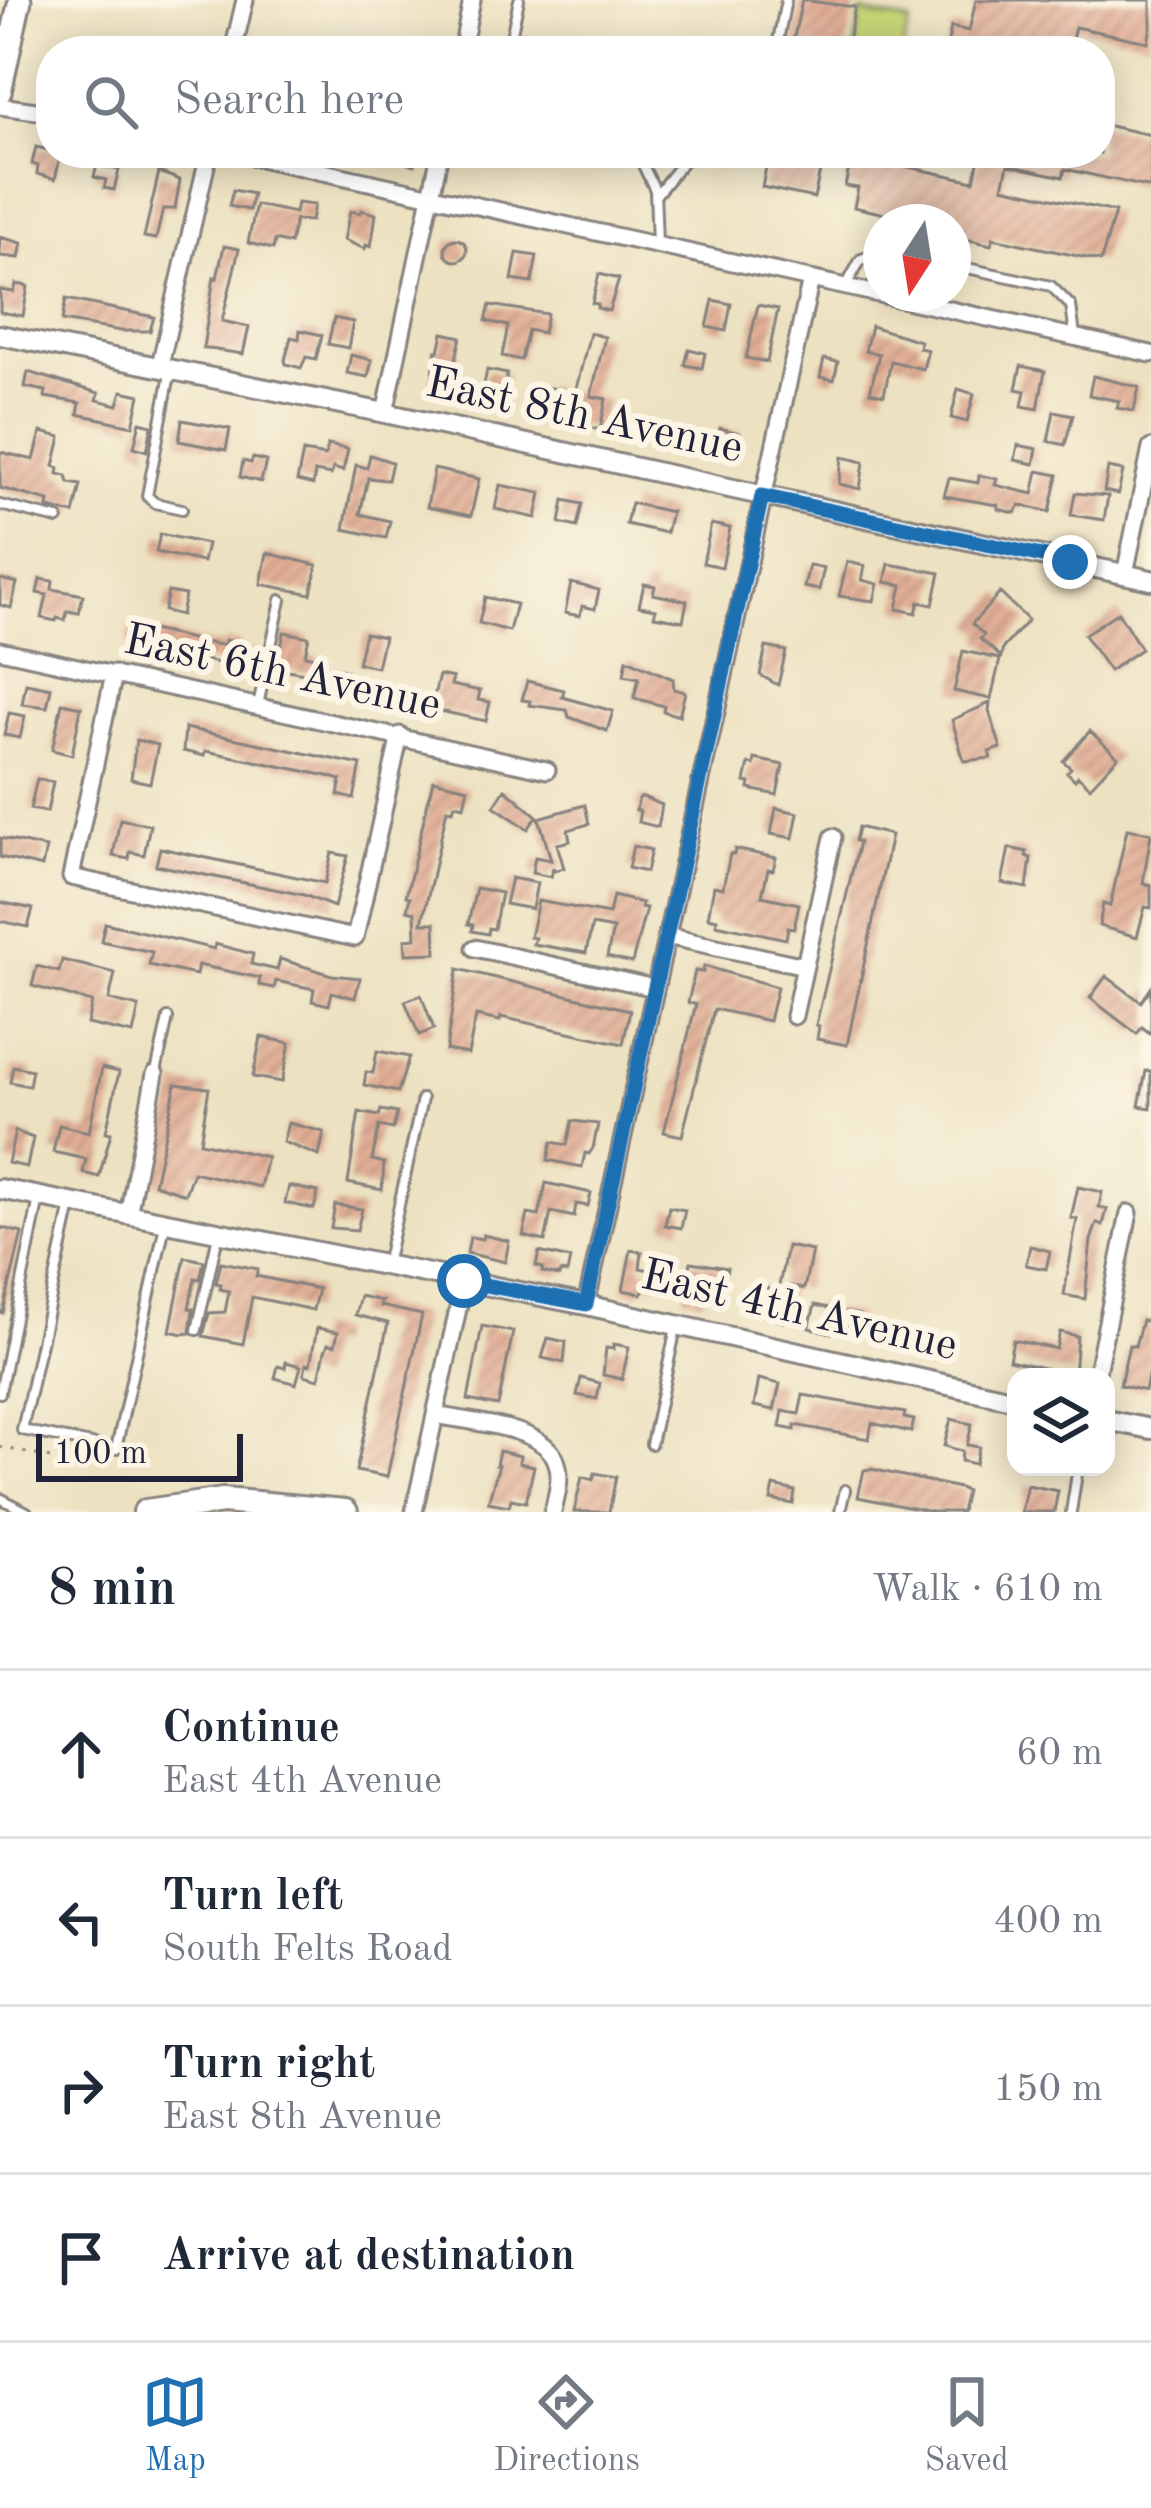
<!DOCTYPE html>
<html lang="en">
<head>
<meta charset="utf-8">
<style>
	:root { --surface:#fff; --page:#f2f2f3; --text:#1f2937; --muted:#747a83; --line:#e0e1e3; --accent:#1f6fb2 }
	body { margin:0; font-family:"Old Standard TT",serif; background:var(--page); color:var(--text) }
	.controls { position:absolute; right:36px; bottom:36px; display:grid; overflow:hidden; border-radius:24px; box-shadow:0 6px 30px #0003 }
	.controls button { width:108px; height:108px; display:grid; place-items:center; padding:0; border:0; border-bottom:3px solid var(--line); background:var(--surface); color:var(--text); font:60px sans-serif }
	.compass { position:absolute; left:863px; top:204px; width:108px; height:108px; border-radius:50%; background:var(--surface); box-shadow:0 6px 30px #0003; rotate:192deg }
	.scale { position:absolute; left:36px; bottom:30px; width:207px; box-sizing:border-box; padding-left:12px; border:6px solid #22223b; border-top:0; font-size:33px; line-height:42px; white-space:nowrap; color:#22223b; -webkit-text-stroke:9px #fcf5e5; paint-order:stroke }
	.stop { position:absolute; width:36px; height:36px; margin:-27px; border:9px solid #1f6fb2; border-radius:50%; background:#fff }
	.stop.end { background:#1f6fb2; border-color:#fff; box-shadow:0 3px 12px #0008 }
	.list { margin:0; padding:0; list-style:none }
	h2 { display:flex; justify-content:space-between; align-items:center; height:156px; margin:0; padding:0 48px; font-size:51px }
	h2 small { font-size:39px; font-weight:400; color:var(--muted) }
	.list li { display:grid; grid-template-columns:78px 1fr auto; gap:36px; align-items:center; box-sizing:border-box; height:168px; padding:0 48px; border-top:3px solid var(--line) }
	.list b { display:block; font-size:45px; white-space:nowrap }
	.list p { margin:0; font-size:39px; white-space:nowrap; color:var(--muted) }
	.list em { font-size:39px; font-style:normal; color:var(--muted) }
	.icon { flex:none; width:66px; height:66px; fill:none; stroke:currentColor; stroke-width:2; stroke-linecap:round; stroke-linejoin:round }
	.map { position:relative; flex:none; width:1151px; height:1512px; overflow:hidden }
	.search { position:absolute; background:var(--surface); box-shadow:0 6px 30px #0003; left:36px; right:36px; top:36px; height:132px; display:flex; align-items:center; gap:30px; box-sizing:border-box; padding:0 42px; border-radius:48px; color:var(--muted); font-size:45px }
	.sheet { height:828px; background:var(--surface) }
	nav { display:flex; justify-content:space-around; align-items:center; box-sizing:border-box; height:168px; border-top:3px solid var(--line); background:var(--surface); font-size:33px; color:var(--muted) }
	nav a { display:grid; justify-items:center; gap:6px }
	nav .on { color:var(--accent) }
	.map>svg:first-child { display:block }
</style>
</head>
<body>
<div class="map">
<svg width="1151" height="1512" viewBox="0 0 1151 1512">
	<defs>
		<pattern id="park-tufts" width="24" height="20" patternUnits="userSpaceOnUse" patternTransform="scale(3)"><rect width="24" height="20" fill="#c6d476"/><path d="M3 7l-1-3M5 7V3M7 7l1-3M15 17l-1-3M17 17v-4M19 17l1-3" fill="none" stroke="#aab667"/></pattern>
		<pattern id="building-hatch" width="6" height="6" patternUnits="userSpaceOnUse" patternTransform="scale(3)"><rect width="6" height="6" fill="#e1ae95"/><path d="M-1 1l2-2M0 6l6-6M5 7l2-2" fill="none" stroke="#c19581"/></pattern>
	</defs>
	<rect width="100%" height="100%" fill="#fcf5e5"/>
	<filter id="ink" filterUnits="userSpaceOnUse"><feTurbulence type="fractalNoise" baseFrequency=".00833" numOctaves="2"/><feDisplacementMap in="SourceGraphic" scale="24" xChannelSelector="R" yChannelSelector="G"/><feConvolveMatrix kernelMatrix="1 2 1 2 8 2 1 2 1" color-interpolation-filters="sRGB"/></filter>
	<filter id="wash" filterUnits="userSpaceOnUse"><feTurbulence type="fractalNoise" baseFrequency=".004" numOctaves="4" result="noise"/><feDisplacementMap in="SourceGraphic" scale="48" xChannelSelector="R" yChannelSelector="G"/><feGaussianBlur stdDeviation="2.7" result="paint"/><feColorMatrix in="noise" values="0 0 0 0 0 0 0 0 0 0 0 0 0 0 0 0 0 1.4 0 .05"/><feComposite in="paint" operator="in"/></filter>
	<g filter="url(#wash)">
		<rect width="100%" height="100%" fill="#ece1c0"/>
		<path fill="url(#park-tufts)" stroke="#747b58" stroke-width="3" d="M861,12l49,10 -8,29h-48z"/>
		<g id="blocks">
			<path fill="url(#building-hatch)" d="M802,0l53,7 -9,44h-55z
				M976,0h175v27l-3,15 -73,-15 -6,24h-123l5,-24 18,4z
				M1100,124l51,11v53l-86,-19 -2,8 -55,-12 -5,22 112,25 -14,49 -108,-23 -2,7 -30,-7 2,-7 -10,-2v-7h-32l-67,-15 4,-19 -13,-2 7,-31 122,26 6,-28h120z
				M36,147l25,6 -6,26 -18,-5 1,-8 -6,-2z
				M383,153h34l-2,12 -32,-7z
				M769,153h55l-10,45 -52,-11z
				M97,165l22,5 -5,20 -10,-2 2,-8 -12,-3z
				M159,172l21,8 -5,29h-12l-7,30 -12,-2z
				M233,190l20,4 -4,16 -20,-4z
				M297,203l17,2 -3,16 -16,-1 -5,24 -15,-4 -2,9 -25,-6 8,-38 39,8z
				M361,210l15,4 -5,33 -5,-2 -1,4 -21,-9 6,-29 10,2z
				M0,237l22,6 -3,15 -19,-2z
				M445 250a11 11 0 1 1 22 0a11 11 0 1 1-22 0Z
				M224,246l15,3 -17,72 27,6 -6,27 -40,-6 11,-71 3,1z
				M517,253l20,3 -5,27 -20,-3z
				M599,274l20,5 -10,32 -12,-3 1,-4 -6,-1z
				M16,284l12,2 -5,30 -23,-4v-22l14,2z
				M66,299l88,18 -4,14h-29l-59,-10z
				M713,300l18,4 -5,27 -19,-4z
				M490,305l57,9 -4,19 -15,-3 -7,30 -19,-4 6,-30 -22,-5z
				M758,305l20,4 -11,53 -21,-4z
				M334,318l19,4 -5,26 -20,-4z
				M871,326l49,15 -1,7 9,2 -5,19 -32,-8 -7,34 -14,-3 9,-38 -14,-3z
				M300,330l22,5 -6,24 -10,-2 -5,11 -15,-4 -1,-4 6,-23 8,2z
				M443,333l18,4 -13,56 -17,-4 5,-38h3z
				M590,333l15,4 -14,59 15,3 -6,31 -39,-10v4l-22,-4 7,-33 29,6z
				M689,349l16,4 -3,15 -17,-3z
				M351,355l21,5 -4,17 -21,-4z
				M824,359l14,3 -4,18 -14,-3z
				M1021,366l24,5 -7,38 -16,-3 3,-15 -9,-2z
				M487,370l20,4 -9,39 -19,-4z
				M28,372l71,21 -2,7 21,5 4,-14 18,4 -7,31 -55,-12 2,-11 -35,-6 1,-6 -21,-4z
				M1093,376l46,11 -5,24 -17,-3 2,-7 -30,-6z
				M958,389l16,5 -7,28 -16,-4z
				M1054,411l19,4 -8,30 -17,-4z
				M182,420l48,9 -4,21 -47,-9z
				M140,422l12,3 -5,26 -13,-4z
				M720,428l20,5 -5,21 -4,-1 -1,5 -47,-9 3,-17 32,6z
				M41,432l20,5 -7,29 5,2 -1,6 9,2 2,7 12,2 -7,29 -26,-6 1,-7 -49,-13v-36l34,8z
				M328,445l20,4 -5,22 -10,-3 -2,7 -16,-3 -2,13 -16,-4 6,-29 22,4z
				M1018,445l19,4 -3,15 -19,-4z
				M370,455l22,7 -4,18 -20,-2 -8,36 30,7 -4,17 -42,-9 12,-64 11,3z
				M842,457l22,5 -4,27 -21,-5z
				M253,458l13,3 -5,21 -21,-5 3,-16 8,2z
				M1108,468l15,3 -5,23 -14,-3z
				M434,469l45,10 -8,37 -44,-9z
				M1038,471l20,4 -8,37 -30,-7 -5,8 -17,-4v-4l-54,-9 5,-18 29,5 1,-8 18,4 -2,6 38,9z
				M500,485l41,8 -5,25 -41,-9z
				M1075,493l33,3 -4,24 -33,-5z
				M564,500l18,4 -5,23 -17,-4z
				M631,503l40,9 -5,21 -40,-9z
				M711,524l19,4 -8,39 -19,-4z
				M160,534l47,10 -4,18 -47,-10z
				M267,553l50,12 -6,29 -50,-10z
				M847,562l18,4 -3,14 16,4 -4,17 -35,-5z
				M889,564l51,9 -7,32 -14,-3 -3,11 -19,-4 5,-24 -17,-3z
				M809,565l15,3 -5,22 -15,-3z
				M0,579l17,4 -6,25 -11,-3z
				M40,579l13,2 -1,8 31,6 -4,18 -12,-2 -2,9 -8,-2 -1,3 -14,-3 5,-23 -10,-2z
				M571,583l28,7 -4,19 -13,-3 -2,10 -15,-3z
				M644,584l11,2 -2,8 34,7 -4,20 -29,-5 2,-7 -17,-3z
				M168,592l17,3 -4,20 -17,-4z
				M1000,593l28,27 -25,28 -2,9 -21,-18 4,-4 -12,-11z
				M485,597l31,7 -7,27 -30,-8z
				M1118,612l23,37 -32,22 -25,-36z
				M130,625l84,19 10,1 1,-5 15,3 -1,6 15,3 -4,18 -123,-27z
				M284,632l25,5 -4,18 17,4 -2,6 27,6 -4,18 -35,-9 1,-6 -32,-6z
				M365,633l19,4 -7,30 -19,-4z
				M766,647l20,4 -8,34 -18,-10z
				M963,651l37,8 -9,40 -37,-8z
				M627,659l46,20 1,10 11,3 -6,24 -16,-5 1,-5 -30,-8 5,-20 -15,-3z
				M439,675l14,3 -2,7 29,6 -2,9 12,2 -4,19 -55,-12z
				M527,681l37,9 -2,7 51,14 -6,20 -38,-14 -2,-7 -38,-5 1,-4 -8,-1z
				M26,683l25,5 -4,19 -25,-3z
				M62,703l19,4 -9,48 -20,-5z
				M990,703l-1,8 12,37 -12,4 2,6 -27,3 -12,-41z
				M9,713l16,3 -5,22 -16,-3z
				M185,728l176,37 -7,34 -16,-4 3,-15 -13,-4 -112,-23 -11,-2 -1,5 -21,-5z
				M1090,731l28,26 -28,30 -12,-11 -3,4 -8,-8 4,-4 -8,-7z
				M136,740l22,5 -8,38 -19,-4z
				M755,759l28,6 -6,30 -28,-6 1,-6 -5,-1 4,-18 5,1z
				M37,779l16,3 -6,30 -17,-3z
				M433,780l35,8 -4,18 -9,-2 -2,6 -6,-1 -25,114h13l1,30 -30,1 -1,-15 11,-1 -1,-26 -8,-2 3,-13 -4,-1z
				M505,789l32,27 -9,13 -34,-23z
				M643,797l19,8 -4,22 -20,-5 2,-11 -4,-1 3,-12z
				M585,805l4,19 -21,6 2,11 -13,3 7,24 -10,3 -1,-4 -2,10 -19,-4 3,-16 16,3 -12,-42z
				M776,808l22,5 -5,25 -22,-4z
				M120,819l30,6 -6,30 -14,-3 -1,7 -16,-3z
				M858,827l33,8 -44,210 -30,-6 2,-13 -3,-1 43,-183 -4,-1z
				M1127,829l24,4 -8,50 8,2v23l-6,-1 -8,30 -38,-11 4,-22 7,2z
				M0,838l46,10 -4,19 -42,-10z
				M633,846l18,4 -5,22 -18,-4z
				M160,848l165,35 7,-30 16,3 -14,51 -30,-12 -148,-30z
				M1009,848l18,4 -1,4 5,2 -4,30 -25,-5z
				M735,849l41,9 -3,12 -5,-1 -6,27 37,8 -5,24 -6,-1 -2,12 -70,-15 1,-5 -9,-2 6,-31 9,2 7,-34 4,1z
				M511,878l26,5 -5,26 -27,-5z
				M476,888l25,5 -7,36 -5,-1 -1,6 -16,-3 1,-6 -5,-1z
				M613,896l29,7 -1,4 5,1 -14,55 -25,-6 6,-28 -21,-4 -6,28 -53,-9 2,-6 -5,-1 8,-36 71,13z
				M0,902l33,7 -5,18 -28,-6z
				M105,923l109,26 1,-5 38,10 -2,10 26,6 3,-11 52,16 28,3 -5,20 -23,-6 -3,13 -17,-4 2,-12 -38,-8 -2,7 -15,-3 1,-7 -62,-13 -2,10 -47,-10 3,-13 -51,-11z
				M62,960l53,13 -6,27 30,7 -6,27 -46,-10 5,-22 -60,-16 5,-20 22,6z
				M704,966l73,21 -8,34 -55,-12 -32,127 -18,-4 32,-128 -8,-1 7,-32 8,1z
				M458,969l172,41 -7,34 -122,-27 -1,4 -24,-5 -8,38 -22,-4z
				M1106,976l35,26 10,-14v46l-9,-7 -5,7 -47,-36z
				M421,995l13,34 -15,6 -14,-34z
				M261,1037l29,6 -8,39 -29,-5z
				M377,1051l32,6 -11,35 -34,-7 2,-13 7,1z
				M13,1066l19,4 -3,16 -19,-4z
				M102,1068l17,4 -13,60 5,1 -12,44 -16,-4 3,-14 -33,-7 6,-27 30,7z
				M1146,1071h5v37l-12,-2z
				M176,1084l33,4 -9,54 67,15 -7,30 -67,-15 -8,22 -31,-10z
				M381,1110l16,3 -4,16 -14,-3 -7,34 12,3 -2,27 -34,-7 11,-71 20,4z
				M572,1121l26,3 -5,24 -4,6 -4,-1 -3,14 -34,-7 4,-18 15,3z
				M288,1123l36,9 -5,24 -36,-14z
				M15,1131l18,7 -6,29 -19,-4z
				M546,1183l45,10 -3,13 -12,-2 -2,13 -23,-5 -6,29 -22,-5 5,-22 11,2z
				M289,1186l29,6 -4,17 -29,-6z
				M1078,1187l24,5 -3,15 8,2 -4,16 -6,-2 -6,17 -6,59 -21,-4 13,-76 -6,-1z
				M335,1205l27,4 -5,21 -26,-2z
				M669,1207l16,3 -4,18 -16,-3z
				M0,1227l22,6 -19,80 -3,-1z
				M483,1235l26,6 -4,21 -38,-9 3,-16 13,2z
				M787,1246l25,5 -8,38 -13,-3 -8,36 -28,-9 6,-26 17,4z
				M1030,1246l20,5 -4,18 -20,-4z
				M631,1250l11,2 -2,16 20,4 -3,13 -12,-2 -3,11 -19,-4z
				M539,1252l31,7 -3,14 -7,-1 -1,4 -17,-4 1,-4 -7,-2z
				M185,1257l19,4 -4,18 -5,-1 -6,30 4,1 -3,24 -7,1 -13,-3z
				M221,1262l37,7 -2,7 62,13 -5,21 -61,-13 -9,47 -40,-8 6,-23 16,-1 4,-21 -9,-2 1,-5 -5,-1z
				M691,1262l36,6 -4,19 -16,-3 -4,18 -19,-5z
				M360,1296l22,5 -2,5 42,9 -35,162 -31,-6 32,-148 -33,-8z
				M815,1305l44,10 -3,13 -23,-5 -2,10 -22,-5z
				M1142,1320l9,2v40l-6,29 -25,-6 9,-40 6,1z
				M482,1326l31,6 -15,74 -30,-6z
				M317,1328l21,4 -3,13 -7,-1 -3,7 -6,28 -15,-4 2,-11 4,1z
				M1060,1332l17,4 -3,39 -65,-15 4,-20 43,9z
				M548,1338l18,4 -2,21 -22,-5z
				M614,1344l15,3 -7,32 -19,-4 3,-27 8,1z
				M286,1362l15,4 -5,18 -21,-6 3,-12 7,2z
				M581,1378l19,5 -3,16 -20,-4z
				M759,1379l21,5 -6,26 -20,-4z
				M803,1395l102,18 -1,5 10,2 -3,12 -39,-9 -3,16 -74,-14v5l-15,-3 3,-16 16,3z
				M951,1419l21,5 -5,21 12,2 -4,17 -14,-3 1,-10 -18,-5z
				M499,1451l21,5 -1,7 15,3 -8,36 -15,-3 -2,7 -21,-4 11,-37h-3z
				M871,1469l88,19 7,3 -5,21h-29l-74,-15 6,-27z
				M595,1473l21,4 -7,35h-35l8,-35 11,3z
				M1027,1485l31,6 -4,21h-33z
				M774,1486l21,5 -2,13 -22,-4z"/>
		</g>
	</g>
	<g filter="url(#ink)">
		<use href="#blocks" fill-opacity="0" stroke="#87827e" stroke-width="3"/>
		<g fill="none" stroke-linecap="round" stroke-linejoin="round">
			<defs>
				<path id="service" d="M508,51l11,-51
					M776,51l10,-51
					M637,153l18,37 2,54
					M656,195l34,-42
					M953,265l98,21 20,20 4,30
					M846,286l15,-27 20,-7
					M171,369l-24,127 8,7 27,6
					M0,505l58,14
					M258,705l23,-105
					M156,1072l12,-54
					M71,1205l-49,225 94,19 49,-224
					M386,1265l36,-166
					M197,1330l21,-95
					M0,1393l39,-195
					M651,1444l25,-116
					M0,1498l27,14
					M840,1512l5,-22
					M1071,1512l7,-45"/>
				<path id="minor" d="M233,51l12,-51
					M462,51l10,-51
					M0,106l51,7
					M237,153l914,201
					M160,365l49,-212
					M385,413l55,-260
					M1125,574l26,-126
					M0,650l547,120
					M114,674l-43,203 284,61 45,-203
					M666,936l139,30
					M475,948l180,40
					M794,1016l39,-179
					M128,1215l27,-141
					M586,1305l225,-1026
					M1096,1377l33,-164
					M435,1415c33,7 111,11 122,48 5,16 -1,34 -4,49
					M414,1512l50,-231"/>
				<path id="tertiary" d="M0,335l385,78 766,167
					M0,1189l586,116 430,95
					M1106,1420l45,9"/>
				<path id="secondary" d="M0,92l20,-92"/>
				<path id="primary" d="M146,1512l77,-11 122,11"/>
			</defs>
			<use href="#service" stroke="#87827e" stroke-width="14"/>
			<use href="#minor" stroke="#87827e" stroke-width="21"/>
			<use href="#tertiary" stroke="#87827e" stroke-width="24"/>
			<use href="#secondary" stroke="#87827e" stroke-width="27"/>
			<use href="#primary" stroke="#87827e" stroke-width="30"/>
			<path stroke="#87827e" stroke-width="3" stroke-dasharray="3 9" stroke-linecap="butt" d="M0,1447l59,13"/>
			<use href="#service" stroke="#fff" stroke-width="8"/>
			<use href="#minor" stroke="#fff" stroke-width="15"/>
			<use href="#tertiary" stroke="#fff" stroke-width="18"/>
			<use href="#secondary" stroke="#fff" stroke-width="21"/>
			<use href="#primary" stroke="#fff" stroke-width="24"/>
		</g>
	</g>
	<g fill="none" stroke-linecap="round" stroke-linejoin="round" filter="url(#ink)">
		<path stroke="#1f6fb2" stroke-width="15" d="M464,1281l122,23 176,-808 308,66"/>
	</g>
	<g text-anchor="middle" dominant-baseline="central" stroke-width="12" stroke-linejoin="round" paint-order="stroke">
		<g font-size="45" fill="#22223b" stroke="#fcf5e5">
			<text transform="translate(584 417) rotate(12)">East 8th Avenue</text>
			<text transform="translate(282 674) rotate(12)">East 6th Avenue</text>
			<text transform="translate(799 1312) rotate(13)">East 4th Avenue</text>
		</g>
	</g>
</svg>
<div class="controls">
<button><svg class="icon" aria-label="layers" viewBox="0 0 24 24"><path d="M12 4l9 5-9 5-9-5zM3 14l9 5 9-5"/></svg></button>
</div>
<svg class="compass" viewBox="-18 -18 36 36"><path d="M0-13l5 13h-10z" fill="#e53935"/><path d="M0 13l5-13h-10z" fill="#747a83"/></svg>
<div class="scale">100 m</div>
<div class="stop" style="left:464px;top:1281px"></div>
<div class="stop end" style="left:1070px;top:562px"></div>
<div class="search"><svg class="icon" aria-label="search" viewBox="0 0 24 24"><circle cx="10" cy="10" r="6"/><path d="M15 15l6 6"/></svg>Search here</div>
</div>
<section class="sheet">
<h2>8 min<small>Walk · 610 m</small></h2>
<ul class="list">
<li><svg class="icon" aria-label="ahead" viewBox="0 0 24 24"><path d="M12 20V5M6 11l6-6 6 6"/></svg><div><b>Continue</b><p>East 4th Avenue</p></div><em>60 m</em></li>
<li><svg class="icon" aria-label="left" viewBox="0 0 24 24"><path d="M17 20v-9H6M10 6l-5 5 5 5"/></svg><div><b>Turn left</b><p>South Felts Road</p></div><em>400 m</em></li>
<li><svg class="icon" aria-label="right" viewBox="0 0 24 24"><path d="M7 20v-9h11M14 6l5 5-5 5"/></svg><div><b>Turn right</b><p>East 8th Avenue</p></div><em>150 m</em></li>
<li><svg class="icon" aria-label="arrive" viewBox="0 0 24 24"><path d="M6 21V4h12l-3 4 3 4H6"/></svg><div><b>Arrive at destination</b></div></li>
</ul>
</section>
<nav>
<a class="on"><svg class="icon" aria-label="map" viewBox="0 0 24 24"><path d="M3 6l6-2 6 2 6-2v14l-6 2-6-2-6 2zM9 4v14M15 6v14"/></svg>Map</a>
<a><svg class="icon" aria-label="directions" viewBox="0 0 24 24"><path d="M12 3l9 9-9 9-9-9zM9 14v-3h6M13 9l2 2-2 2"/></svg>Directions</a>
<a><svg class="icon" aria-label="saved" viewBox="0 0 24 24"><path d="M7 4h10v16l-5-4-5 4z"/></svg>Saved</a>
</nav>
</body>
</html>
